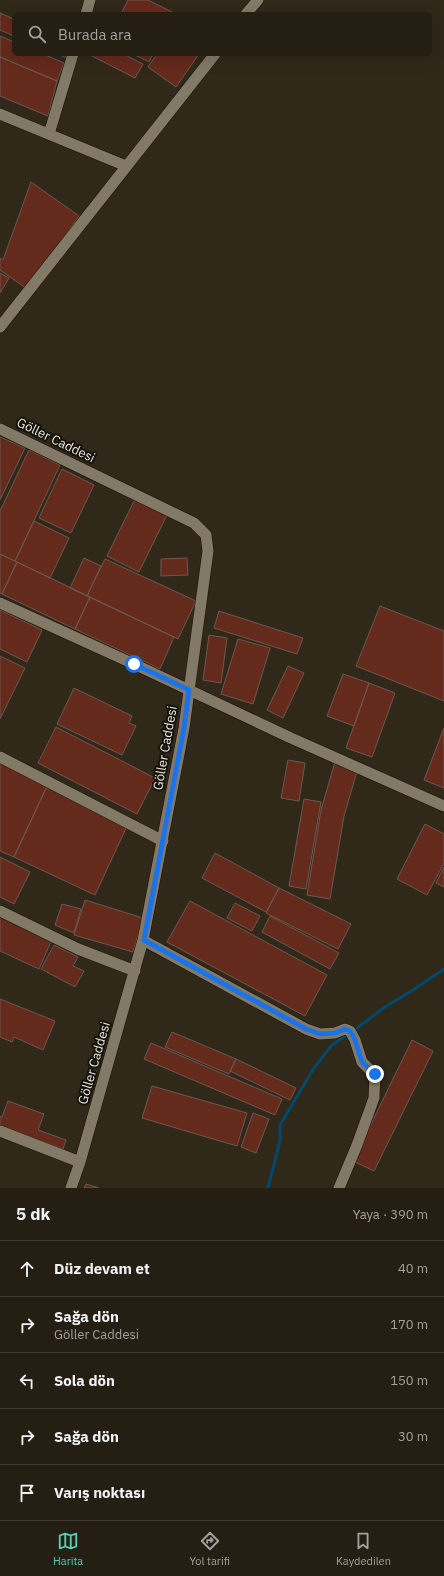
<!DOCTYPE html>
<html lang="tr">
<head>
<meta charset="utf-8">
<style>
	:root { --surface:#241e13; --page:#2c271c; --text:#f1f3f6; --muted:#a3a2a0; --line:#413c33; --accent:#5bcebb }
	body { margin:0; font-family:"IBM Plex Sans",sans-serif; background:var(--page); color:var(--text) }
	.stop { position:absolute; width:12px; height:12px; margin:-9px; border:3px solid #1a73e8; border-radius:50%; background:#fff }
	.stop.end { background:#1a73e8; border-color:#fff; box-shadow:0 1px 4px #0008 }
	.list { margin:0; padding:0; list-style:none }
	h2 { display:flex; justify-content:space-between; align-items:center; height:52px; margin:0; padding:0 16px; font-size:17px }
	h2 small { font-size:13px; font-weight:400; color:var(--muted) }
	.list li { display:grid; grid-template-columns:26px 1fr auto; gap:12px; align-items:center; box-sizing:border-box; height:56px; padding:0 16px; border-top:1px solid var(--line) }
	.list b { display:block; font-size:15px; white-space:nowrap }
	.list p { margin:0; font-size:13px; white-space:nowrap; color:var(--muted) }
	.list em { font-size:13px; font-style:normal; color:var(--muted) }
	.icon { flex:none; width:22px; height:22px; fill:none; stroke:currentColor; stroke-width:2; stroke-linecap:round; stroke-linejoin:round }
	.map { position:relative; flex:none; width:444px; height:1188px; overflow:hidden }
	.search { position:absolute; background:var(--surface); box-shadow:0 4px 16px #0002; left:12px; right:12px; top:12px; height:44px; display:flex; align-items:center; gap:10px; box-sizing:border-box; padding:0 14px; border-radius:6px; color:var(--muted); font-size:15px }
	.sheet { height:332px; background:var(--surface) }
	nav { display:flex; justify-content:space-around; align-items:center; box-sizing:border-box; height:56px; border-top:1px solid var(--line); background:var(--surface); font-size:11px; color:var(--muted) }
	nav a { display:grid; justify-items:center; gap:2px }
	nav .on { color:var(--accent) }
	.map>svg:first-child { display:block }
</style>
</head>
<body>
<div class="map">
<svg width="444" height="1188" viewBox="0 0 444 1188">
	<rect width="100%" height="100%" fill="#302819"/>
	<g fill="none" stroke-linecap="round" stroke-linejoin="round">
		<path stroke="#00496e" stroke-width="3" d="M353,1031l32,-24 28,-17 31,-21
			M268,1188l12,-47v-16l34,-57 18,-23 16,-11"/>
	</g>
	<path fill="#642a1b" stroke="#6d5853" d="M128,0h20l26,13 -53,1z
		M0,13l14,6v17l-14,-6z
		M0,36l14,6v12h29l21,9 -7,18 -57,-24z
		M58,54h10l-2,4z
		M88,54h35l20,10 -8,14z
		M133,54h20l-4,8z
		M157,54h42l-23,33 -28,-20z
		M0,57l57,24 -9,35 -48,-20z
		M31,182l48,34 -52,73 -27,-19v-12l3,2z
		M0,273l9,5 -9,15z
		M0,437l25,11 -25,52z
		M29,450l31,15 -45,96 -15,-7v-43z
		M62,469l32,16 -23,48 -32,-15z
		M135,499l32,16 -28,57 -32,-16z
		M34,521l35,17 -19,40 -35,-17z
		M0,554l17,8 -15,32 -2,-1z
		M84,558l17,8 -14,30 -17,-8z
		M187,558l1,17 -27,1v-17z
		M105,559l91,42 -18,38 -91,-43z
		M17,562l73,35 -15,32 -73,-35z
		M90,597l84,40 -14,32 -85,-40z
		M380,606l64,25v70l-88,-35z
		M0,610l42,20 -15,32 -27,-13z
		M219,611l84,27 -6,16 -83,-26z
		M209,635l18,3 -6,45 -18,-3z
		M238,639l32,9 -17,56 -32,-10z
		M0,656l25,12 -25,51z
		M288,666l16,7 -21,45 -16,-8z
		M343,674l26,9 -15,43 -27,-10z
		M369,683l26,10 -23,64 -26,-9z
		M74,688l58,28 -3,7 7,3 -14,29 -65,-31z
		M56,727l99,51 -18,36 -99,-51z
		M444,728v60l-20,-8z
		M288,760l17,3 -6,38 -18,-3z
		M0,761l48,23 -34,73 -14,-6z
		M335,762l23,6 -14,48 -14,83 -23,-4 14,-85z
		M48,784l80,40 -33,71 -81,-38z
		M304,799l17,3 -15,87 -17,-3z
		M425,824l19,10v29l-17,32 -30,-16z
		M215,853l64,35 -13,24 -64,-34z
		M0,857l30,15 -16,32 -14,-7z
		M444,867v20l-8,-4z
		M279,888l72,36 -13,25 -72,-36z
		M85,900l58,18 -10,34 -59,-17z
		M190,901l137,74 -22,41 -138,-74z
		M235,903l25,13 -8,15 -25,-13z
		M62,904l19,5 -7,24 -19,-8z
		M0,913l53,24 -14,32 -39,-18z
		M270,916l69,37 -9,16 -68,-37z
		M54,945l24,12 -5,9 11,5 -9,16 -34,-18z
		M0,999l55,22 -12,29 -29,-13 -2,5 -12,-5z
		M172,1032l64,27 -7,15 -64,-27z
		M412,1040l21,11 -59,120 -21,-10z
		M151,1043l131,56 -7,16 -131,-56z
		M236,1059l60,29 -6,12 -60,-29z
		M152,1086l95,27 -10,33 -95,-28z
		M8,1101l36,13 -6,16 28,10 -3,9 -63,-23v-10l2,1z
		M253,1113l16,6 -13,34 -15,-6z
		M86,1184l13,4h-15z"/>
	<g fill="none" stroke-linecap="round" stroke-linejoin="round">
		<defs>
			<path id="street" d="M86,14l4,-14
				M246,14l12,-14
				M0,114l126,52
				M49,134l24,-80
				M0,327l215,-273
				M0,429l194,94 12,12 2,16 -24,177 -41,212 -63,222 -9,26
				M0,603l134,61 157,74 153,68
				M0,757l163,84
				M0,911l78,38 57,22
				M143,940l163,89 14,5 15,-1 10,-4 5,2 5,9 7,22 13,13 -1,23 -17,47 -18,43
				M0,1131l80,31"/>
		</defs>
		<use href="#street" stroke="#181104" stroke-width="12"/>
		<use href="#street" stroke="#827967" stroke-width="11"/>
	</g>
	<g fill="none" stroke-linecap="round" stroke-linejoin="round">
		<path stroke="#1a73e8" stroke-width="5" d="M134,664l55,26 -5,38 -40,212 162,89 14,5 15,-1 10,-4 5,2 5,9 7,22 13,12"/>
	</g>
	<g text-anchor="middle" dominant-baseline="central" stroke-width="4" stroke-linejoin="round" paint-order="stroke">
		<g font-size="13" fill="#ede8de" stroke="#15120b">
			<text transform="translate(56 440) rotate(26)">Göller Caddesi</text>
			<text transform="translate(165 748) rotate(-80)">Göller Caddesi</text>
			<text transform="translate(94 1063) rotate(-74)">Göller Caddesi</text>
		</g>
	</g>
</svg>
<div class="stop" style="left:134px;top:664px"></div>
<div class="stop end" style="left:375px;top:1074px"></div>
<div class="search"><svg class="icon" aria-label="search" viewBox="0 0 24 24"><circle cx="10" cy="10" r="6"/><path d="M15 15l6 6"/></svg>Burada ara</div>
</div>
<section class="sheet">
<h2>5 dk<small>Yaya · 390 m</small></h2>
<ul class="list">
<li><svg class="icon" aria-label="ahead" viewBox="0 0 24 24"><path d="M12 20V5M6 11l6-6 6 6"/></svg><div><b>Düz devam et</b></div><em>40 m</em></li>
<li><svg class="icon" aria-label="right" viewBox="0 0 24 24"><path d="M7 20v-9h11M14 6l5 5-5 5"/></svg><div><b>Sağa dön</b><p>Göller Caddesi</p></div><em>170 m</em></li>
<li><svg class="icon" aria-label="left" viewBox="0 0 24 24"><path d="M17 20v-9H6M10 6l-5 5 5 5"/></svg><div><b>Sola dön</b></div><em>150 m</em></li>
<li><svg class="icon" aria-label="right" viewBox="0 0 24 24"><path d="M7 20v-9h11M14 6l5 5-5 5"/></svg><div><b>Sağa dön</b></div><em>30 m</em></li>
<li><svg class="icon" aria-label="arrive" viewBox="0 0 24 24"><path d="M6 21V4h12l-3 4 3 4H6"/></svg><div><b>Varış noktası</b></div></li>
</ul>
</section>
<nav>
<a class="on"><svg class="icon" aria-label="map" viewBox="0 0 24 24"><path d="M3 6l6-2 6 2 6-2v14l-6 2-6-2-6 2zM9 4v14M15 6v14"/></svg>Harita</a>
<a><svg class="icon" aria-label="directions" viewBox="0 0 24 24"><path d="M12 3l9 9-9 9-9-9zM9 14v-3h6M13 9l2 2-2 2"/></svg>Yol tarifi</a>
<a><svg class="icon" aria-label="saved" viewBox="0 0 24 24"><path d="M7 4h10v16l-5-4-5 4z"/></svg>Kaydedilen</a>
</nav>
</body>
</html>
